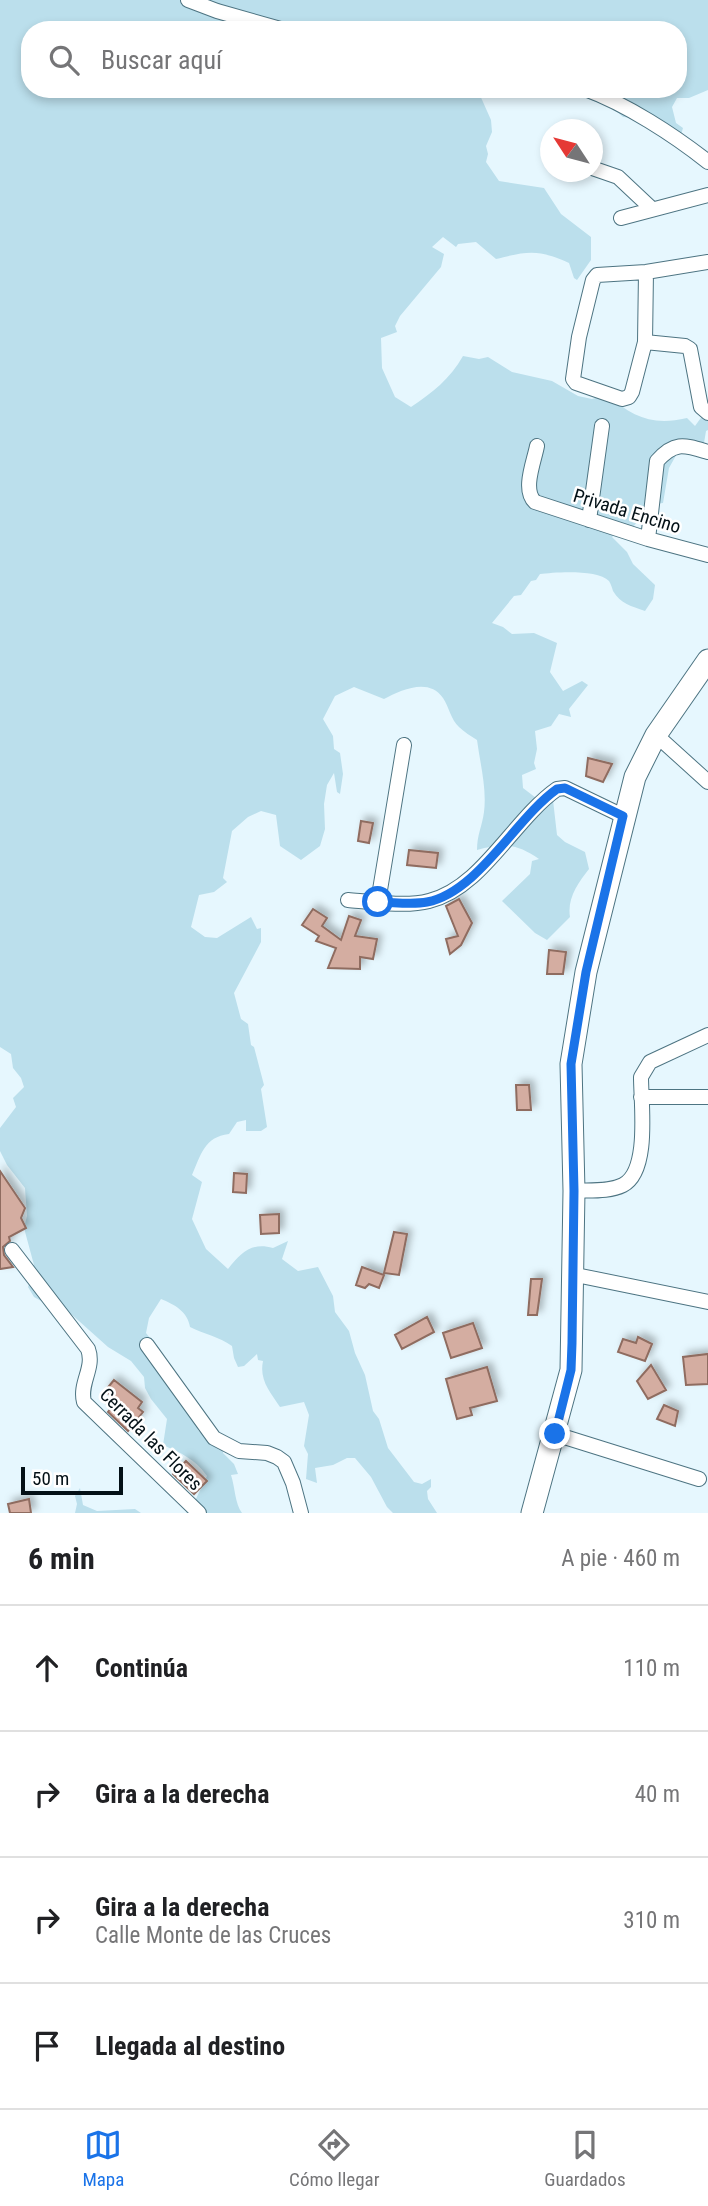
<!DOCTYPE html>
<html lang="es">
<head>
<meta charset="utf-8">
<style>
	:root { --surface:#fff; --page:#f2f2f2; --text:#202124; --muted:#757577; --line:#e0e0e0; --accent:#1a73e8 }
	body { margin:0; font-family:"Roboto Condensed",sans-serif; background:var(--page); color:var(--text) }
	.compass { position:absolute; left:540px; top:119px; width:63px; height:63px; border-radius:50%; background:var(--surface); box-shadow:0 4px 10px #0003; rotate:306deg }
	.scale { position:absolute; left:21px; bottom:18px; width:102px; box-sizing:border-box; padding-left:7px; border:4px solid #031016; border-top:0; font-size:19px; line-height:24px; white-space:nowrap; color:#031016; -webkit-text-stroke:5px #fff; paint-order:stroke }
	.stop { position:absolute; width:21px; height:21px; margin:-16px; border:5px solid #1a73e8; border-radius:50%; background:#fff }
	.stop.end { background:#1a73e8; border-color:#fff; box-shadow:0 2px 7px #0008 }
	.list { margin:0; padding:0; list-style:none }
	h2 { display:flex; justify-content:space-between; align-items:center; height:91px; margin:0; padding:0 28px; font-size:30px }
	h2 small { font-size:23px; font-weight:400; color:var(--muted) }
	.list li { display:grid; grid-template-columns:46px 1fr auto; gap:21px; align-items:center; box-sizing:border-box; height:126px; padding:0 28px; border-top:2px solid var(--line) }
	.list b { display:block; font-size:26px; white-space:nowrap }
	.list p { margin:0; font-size:23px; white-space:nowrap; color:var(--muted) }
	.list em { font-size:23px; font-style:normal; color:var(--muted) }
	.icon { flex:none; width:38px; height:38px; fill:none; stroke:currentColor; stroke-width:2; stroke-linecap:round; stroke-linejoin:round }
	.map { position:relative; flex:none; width:708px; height:1513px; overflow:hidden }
	.search { position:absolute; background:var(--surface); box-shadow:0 4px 10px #0003; left:21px; right:21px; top:21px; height:77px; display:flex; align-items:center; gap:18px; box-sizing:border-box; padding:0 24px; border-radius:28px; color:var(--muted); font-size:26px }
	.sheet { height:595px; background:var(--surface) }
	nav { display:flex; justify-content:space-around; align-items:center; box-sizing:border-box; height:98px; border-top:2px solid var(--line); background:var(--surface); font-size:19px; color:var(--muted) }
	nav a { display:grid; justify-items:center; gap:4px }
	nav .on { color:var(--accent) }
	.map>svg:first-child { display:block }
</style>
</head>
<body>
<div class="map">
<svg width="708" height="1513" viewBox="0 0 708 1513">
	<defs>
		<filter id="shadow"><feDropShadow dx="4.5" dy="-4.5" stdDeviation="3.5" flood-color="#0004"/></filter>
	</defs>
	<rect width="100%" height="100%" fill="#e6f7fe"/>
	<path fill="#bbdfec" d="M0,0h708v90l-19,8h-12l-5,9 4,16 7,5 -2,7 -47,-17 -11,-1 -16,-14c-12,1 -24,-6 -34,-14h105v-59h-648v59h439l4,5 6,-1 12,27 1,12 -6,14 2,8 -2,8 13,19 45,7 17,26 30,23v23l-14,20 -3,-2 -5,-15c-31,-14 -41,-12 -73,-4l-20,-17 -18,2 -2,3 -13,-10 -11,10 12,7 -3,13 -41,49 -5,10 2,6 -16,6 1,30 13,29 16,10c21,-14 39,-28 52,-51l16,3 9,-2 24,15 40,9 26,15 14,3 15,-4c26,22 45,31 80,23l8,8 13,-18v22l-2,1 -2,12 -13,6 -12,1 -10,18 -6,35 -9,1 -24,26 -14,2 -4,5 15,15 6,12 22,21 -2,14 -8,12c-14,-5 -24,-7 -32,-20 -1,-3 -2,-7 -4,-10 -11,-12 -54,-9 -69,-7l-4,6 -5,1 -10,14 -7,1 -22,27 11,4 9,7 22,-1 23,10 -7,29 13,19 19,-10 6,4 -19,24 2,8 -12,-3 -8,12 -16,5 2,18 -3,14 2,6 -14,6 1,13 17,13 13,-1 4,35 8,7 20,10 4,17c-11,14 -22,29 -19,48l-23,23 -12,-7 -33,-32 28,-27 2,-13 7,-2c-23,-16 -36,-16 -62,-9 0,-16 5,-23 7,-38 3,-23 -4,-49 -7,-72 -6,-4 -13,-8 -18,-13 -8,-7 -10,-20 -16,-29 -14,-21 -42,-8 -59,1l-30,-12 -19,9 -12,23 10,17 1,13 6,4 3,21 -3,20 -3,-2 -3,-19 -7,12 -3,19 1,25 -5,17 -19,14 -21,-14 -4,-31 -15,-4 -13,6 -16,14 -9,47 4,4 -13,10 -15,3 -8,32 14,10 12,1 34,-21 6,12 4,-1v14l-27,51 7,26 7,5 3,21 3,2 10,38 -3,4 6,38 -6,4h-15v-11l-9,2 -8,12c-25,3 -28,21 -37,41l10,7 -10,37 14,30 22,20c13,-16 23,-27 45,-21l15,-7 -6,18 16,12 20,-4 15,29 2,16 14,19 6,22 10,22 8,36 6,8 9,29 26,34 8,2 9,-5v8l-4,4 1,8 9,14h-44l-6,-6 -16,-30 -16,-19h-8l-14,7 -18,3 2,15 -11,-4 2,-25 -4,-8 5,-31 -5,-13 -24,5c-10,-15 -21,-27 -17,-46l-5,-1 -1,-6 -13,12 -6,1 -4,-9 -2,-12c-12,-9 -28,-12 -42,-19 -2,-15 -16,-23 -29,-28l-12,19 -3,15 7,9 -2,2 39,59 8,27 14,15 11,3v5l11,11 4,10 -7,1c4,12 4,29 11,38h-56l7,-8 14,-29c-12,-17 -26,-23 -44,-31l4,-26 -16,-20 -6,-11 -1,-11 -13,-16 -23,-14 -38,-34 -11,-2 -25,-14 -6,-10 5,-13 -4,-9h5l-10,-37 3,-12 -2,-28 -18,-23 -7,-14v-23l16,-21 -3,-9 11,-11 -3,-9 -8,-10 -2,-14 -11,-7z
		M80,1488l3,17 14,6 38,-2 6,4h-66l2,-9 -2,-8z"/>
	<path fill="#d4ada1" stroke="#8f6c60" stroke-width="2" filter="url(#shadow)" d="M588,758l24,6 -9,18 -17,-6z
		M361,821l12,2 -4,20 -11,-2z
		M409,850l29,3 -2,15 -29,-3z
		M459,899l13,24 -11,22 -11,9 -4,-15 12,-3 -12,-30z
		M313,909l14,9 -5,8 19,14 8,-24 12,4 -6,16 22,3 -4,20 -13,-2v12l-32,-1 8,-20 -20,-7 3,-5 -17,-11z
		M549,950l17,2 -3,22h-16z
		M516,1085h13l2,25h-14z
		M0,1171l25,37 -4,10 5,10 -17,9 1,4 -7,6 1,8 9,12 -13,2z
		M234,1173l13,1 -1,19 -13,-1z
		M279,1214v19l-18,1 -1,-19z
		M394,1232l13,2 -8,41 -15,-2z
		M362,1267l22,8 -5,13 -10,-4 -4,4 -9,-3z
		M531,1279h11l-5,36h-9z
		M427,1317l7,15 -32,17 -7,-14z
		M473,1323l9,25 -31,10 -8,-25z
		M638,1337l14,7 -7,17 -27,-9 5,-13 13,4z
		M708,1354v30l-22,1 -3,-28z
		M651,1365l15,25 -18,9 -11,-18z
		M487,1367l10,34 -27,7 2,7 -15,4 -11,-40z
		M114,1380l28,22 -4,6 5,4 -15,19 -20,-19 4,-5 -5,-3 5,-7 -7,-6z
		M664,1405l14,6 -3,15 -18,-7z
		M186,1461l21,20 -13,13 -21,-20z
		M29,1499l2,14h-21l-2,-9z"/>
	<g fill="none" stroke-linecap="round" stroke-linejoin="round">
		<defs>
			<path id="street" d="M188,0l29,11 67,19
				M585,89c41,15 89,46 123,73
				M592,168l26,9 33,31
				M621,218l87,-23
				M646,272l-1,70 -13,50 -3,5 -7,2 -46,-16 -3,-4 6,-42 14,-57 4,-5 49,-3 62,-10
				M645,342l40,4 5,3 11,58 7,6
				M537,446c-3,16 -15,44 -2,56l113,37 60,16
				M589,520l13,-94
				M648,539l9,-78c18,-20 27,-16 51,-9
				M656,735l52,47
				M348,900c23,2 59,7 81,1 53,-13 84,-81 128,-112l8,-1 58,28
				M378,902l26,-157
				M641,1097h67
				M574,1191c15,-1 35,1 49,-6 27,-14 18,-81 18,-108l9,-15 58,-27
				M12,1250l76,99c7,19 -9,34 -4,53l115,111
				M571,1274l137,28
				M147,1345l67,93 25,13 28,2 10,4 7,5 9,21 8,30
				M555,1434l144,45"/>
			<path id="secondary" d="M532,1513l39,-143 3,-179 -3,-127 15,-92 49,-195 21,-42 52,-75"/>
		</defs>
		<use href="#street" stroke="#4d7482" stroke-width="16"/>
		<use href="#secondary" stroke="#4d7482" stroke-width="23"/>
		<use href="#street" stroke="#fff" stroke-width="14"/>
		<use href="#secondary" stroke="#fff" stroke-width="21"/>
	</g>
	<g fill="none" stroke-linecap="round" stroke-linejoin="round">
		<path stroke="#1a73e8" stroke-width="9" d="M378,902c15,0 34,3 49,0 51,-10 89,-84 130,-113l8,-1 58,28 -37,156 -15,92 3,127 -2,152 -1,27 -16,64"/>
	</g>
	<g text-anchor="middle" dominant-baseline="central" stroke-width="5" stroke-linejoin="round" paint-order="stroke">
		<g font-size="19" fill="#031016" stroke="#fff">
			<text transform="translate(627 511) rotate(17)">Privada Encino</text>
			<text transform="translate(151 1439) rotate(45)">Cerrada las Flores</text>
		</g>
	</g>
</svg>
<svg class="compass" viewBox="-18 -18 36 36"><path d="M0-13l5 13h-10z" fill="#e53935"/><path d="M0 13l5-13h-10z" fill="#757577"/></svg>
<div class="scale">50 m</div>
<div class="stop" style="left:378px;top:902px"></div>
<div class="stop end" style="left:555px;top:1434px"></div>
<div class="search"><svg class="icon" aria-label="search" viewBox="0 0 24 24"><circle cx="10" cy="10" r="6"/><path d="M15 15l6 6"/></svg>Buscar aquí</div>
</div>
<section class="sheet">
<h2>6 min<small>A pie · 460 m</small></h2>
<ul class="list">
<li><svg class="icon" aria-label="ahead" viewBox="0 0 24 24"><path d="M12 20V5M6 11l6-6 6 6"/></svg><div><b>Continúa</b></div><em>110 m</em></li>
<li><svg class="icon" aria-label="right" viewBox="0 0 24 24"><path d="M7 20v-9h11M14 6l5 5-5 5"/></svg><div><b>Gira a la derecha</b></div><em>40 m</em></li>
<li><svg class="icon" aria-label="right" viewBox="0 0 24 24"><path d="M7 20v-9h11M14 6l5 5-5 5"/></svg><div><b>Gira a la derecha</b><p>Calle Monte de las Cruces</p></div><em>310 m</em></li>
<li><svg class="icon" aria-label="arrive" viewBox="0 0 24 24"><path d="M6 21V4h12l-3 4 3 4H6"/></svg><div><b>Llegada al destino</b></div></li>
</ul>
</section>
<nav>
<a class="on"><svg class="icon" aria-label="map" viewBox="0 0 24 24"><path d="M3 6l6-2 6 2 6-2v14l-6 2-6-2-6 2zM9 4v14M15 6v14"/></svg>Mapa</a>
<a><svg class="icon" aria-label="directions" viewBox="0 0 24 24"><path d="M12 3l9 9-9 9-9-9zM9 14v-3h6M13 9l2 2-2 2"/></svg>Cómo llegar</a>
<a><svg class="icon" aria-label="saved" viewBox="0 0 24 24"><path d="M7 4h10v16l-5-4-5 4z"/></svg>Guardados</a>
</nav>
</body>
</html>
